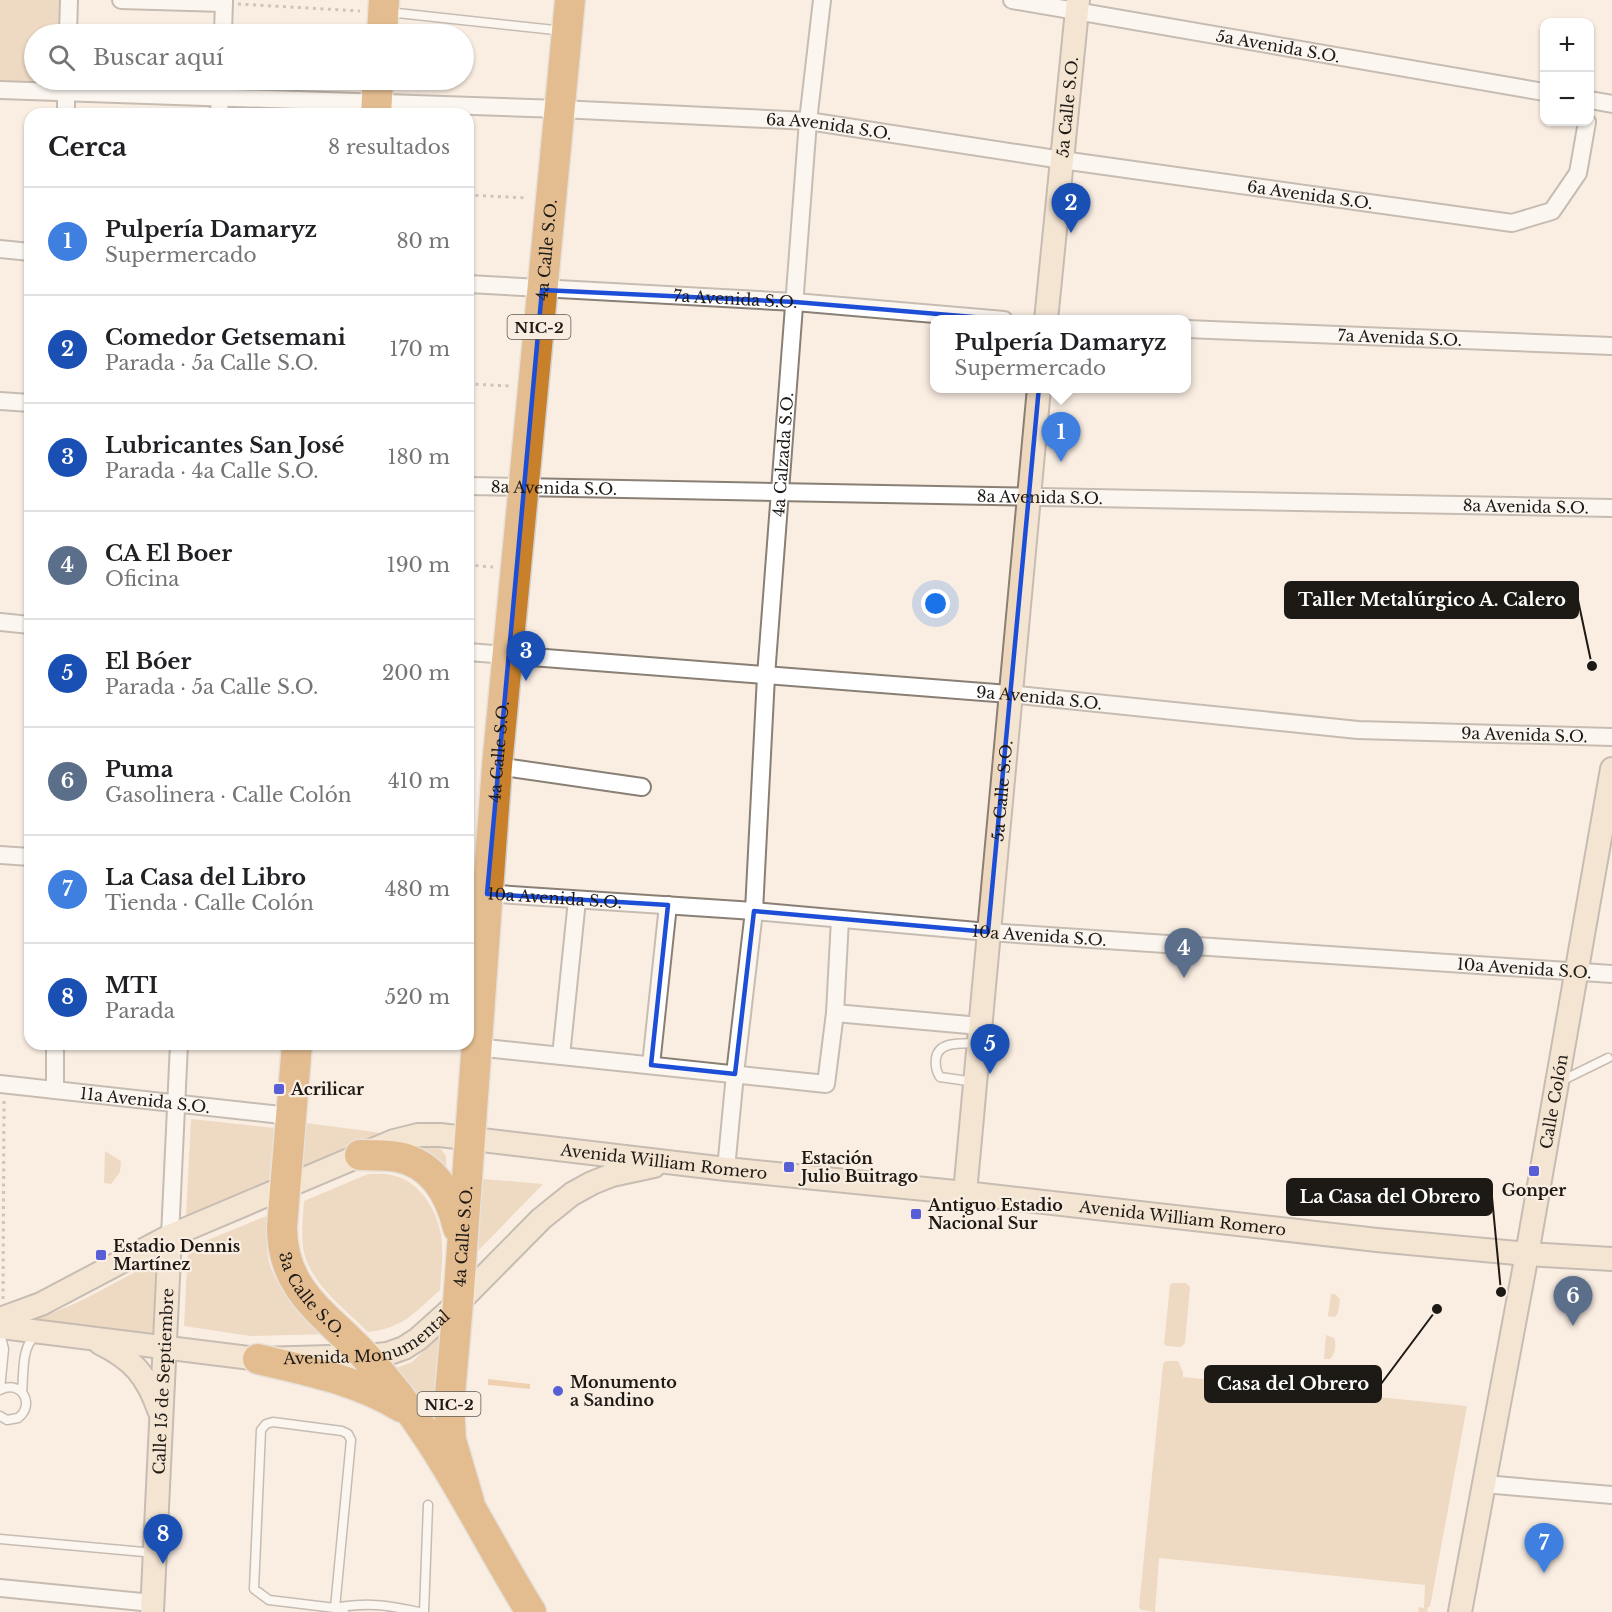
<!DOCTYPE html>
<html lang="es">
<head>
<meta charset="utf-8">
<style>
	:root { --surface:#fff; --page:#f6f6f6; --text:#202124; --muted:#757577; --line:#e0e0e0; --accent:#1a73e8 }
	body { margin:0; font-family:"Libre Baskerville",serif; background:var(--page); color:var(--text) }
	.controls { position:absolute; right:18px; top:18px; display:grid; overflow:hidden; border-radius:12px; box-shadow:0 2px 4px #0004 }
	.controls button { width:54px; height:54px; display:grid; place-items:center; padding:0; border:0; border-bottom:2px solid var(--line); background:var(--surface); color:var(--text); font:30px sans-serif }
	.you { position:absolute; left:936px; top:604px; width:21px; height:21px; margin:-15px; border:4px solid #fff; border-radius:50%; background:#1a73e8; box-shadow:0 0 0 9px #1a73e833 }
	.badge { display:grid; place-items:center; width:39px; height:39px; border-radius:50%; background:var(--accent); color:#fff; font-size:20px; font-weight:700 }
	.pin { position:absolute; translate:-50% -50px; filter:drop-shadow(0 2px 3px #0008) }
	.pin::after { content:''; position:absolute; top:32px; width:21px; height:18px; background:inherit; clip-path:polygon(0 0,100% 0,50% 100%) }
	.popup { position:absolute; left:930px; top:315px; width:261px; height:78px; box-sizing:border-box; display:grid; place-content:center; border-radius:12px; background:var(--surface); filter:drop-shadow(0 2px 4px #0005); font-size:20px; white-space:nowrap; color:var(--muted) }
	.popup b { font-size:22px; color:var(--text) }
	.popup::after { content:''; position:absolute; left:50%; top:100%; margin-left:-12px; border:12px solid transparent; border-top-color:var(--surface) }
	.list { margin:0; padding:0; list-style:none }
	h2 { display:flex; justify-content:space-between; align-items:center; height:78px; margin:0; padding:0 24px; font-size:26px }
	h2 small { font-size:20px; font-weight:400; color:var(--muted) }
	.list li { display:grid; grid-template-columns:39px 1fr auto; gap:18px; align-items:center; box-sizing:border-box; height:108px; padding:0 24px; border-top:2px solid var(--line) }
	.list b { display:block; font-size:22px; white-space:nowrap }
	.list p { margin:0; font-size:20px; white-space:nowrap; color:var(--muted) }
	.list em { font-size:20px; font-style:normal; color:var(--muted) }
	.icon { flex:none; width:33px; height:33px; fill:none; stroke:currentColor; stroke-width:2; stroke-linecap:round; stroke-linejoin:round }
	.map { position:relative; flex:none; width:1612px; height:1612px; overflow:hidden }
	.search { position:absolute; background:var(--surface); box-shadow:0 2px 4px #0004; left:24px; top:24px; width:450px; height:66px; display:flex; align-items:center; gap:15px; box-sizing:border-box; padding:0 21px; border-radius:33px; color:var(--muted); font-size:22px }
	.panel { position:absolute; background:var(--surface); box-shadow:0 2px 4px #0004; left:24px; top:108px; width:450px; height:942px; border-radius:18px }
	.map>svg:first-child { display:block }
</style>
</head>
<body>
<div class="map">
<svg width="1612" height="1612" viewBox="0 0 1612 1612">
	<rect width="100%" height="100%" fill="#faeee3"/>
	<path fill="#e1be9c" d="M0,0h64l-1,34h-29v46h29v4h-63z
		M191,1119l83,9 -5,54 -83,34z
		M298,1122l92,12 -20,4 -76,33z
		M432,1146l9,3 5,7 1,30 -31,-37z
		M105,1151l16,10 -1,11 -9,12 -7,-1z
		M368,1174c9,0 18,-1 27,2 28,7 46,41 47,68 1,15 -1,31 -2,46 -26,23 -36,38 -72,42 -24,-24 -59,-49 -65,-84 -2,-15 0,-31 1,-47z
		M483,1179l60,5 -66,68z
		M269,1215c-1,14 -3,28 -1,42 5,32 38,55 59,77l-77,2 -66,-10 4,-78z
		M156,1262l-3,72 -124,-15c46,-9 84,-38 127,-57z
		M1173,1283h13l4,4 -5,56 -4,4 -14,-1 -3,-2 6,-59z
		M1331,1294h4l5,5 -2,14 -3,4 -7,-1z
		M443,1332l-13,87 -42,-48 24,-9z
		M1326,1335l8,3c3,6 1,16 -4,21h-6z
		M1166,1361h12l5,11v5l284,29 -37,201h-2l-1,5h-9l1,-5 5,1 1,-23 -266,-27 -4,54 -14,-2 -2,-3 24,-243z"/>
	<path fill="#e3ac74" d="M488,1379l42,5v5l-42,-4z"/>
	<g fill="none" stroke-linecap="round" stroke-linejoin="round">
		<defs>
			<path id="lane" d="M388,12l176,19
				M975,1082l-35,-5c-4,-6 -5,-12 -4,-19 3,-18 28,-14 42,-15
				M1559,1082l49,-24
				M0,1333l4,16 -4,40
				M0,1390c21,-11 36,14 18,28l-11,2 -7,-4
				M22,1392c2,-19 -1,-44 13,-56
				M0,1539l155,14
				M335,1608l16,-168 -3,-6 -6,-3 -69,-9 -7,2 -5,6 -7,159 15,11 66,8 9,4
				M335,1608c33,-6 52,-3 84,4
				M424,1612l4,-107"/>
			<g id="street">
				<path d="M121,0l103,3"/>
				<path id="s1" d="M1012,0l532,92"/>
				<path d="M68,34l1,-34"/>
				<path d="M223,34l1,-34"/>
				<path id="s2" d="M0,90l560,19 248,12 254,39 450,63 40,-12 26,-38 9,-51"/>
				<path d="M1590,100l22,4"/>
				<path d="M66,114v-34"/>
				<path d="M219,114l2,-34"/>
				<path d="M0,249l30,3"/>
				<path id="s3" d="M468,284l327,18 209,18"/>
				<path id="s4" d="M1187,329l425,17"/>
				<path d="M0,401l30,2"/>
				<path id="s5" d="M468,486l1144,22"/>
				<path d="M0,622l30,3"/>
				<path id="s6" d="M468,652l541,42 349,36 254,7"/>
				<path d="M497,766l145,21"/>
				<path d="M0,855l30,2"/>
				<path id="s7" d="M468,892l286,19 234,21 624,42"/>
				<path d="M835,1013l145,13"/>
				<path d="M476,1047l350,37 9,-71 5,-94"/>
				<path d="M561,1056l16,-156"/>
				<path d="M651,1065l17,-160"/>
				<path id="s8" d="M0,1084l290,32"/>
				<path d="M55,1090v-46"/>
				<path id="s9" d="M726,1169l9,-95 19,-163 12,-235 42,-555 14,-121"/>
				<path d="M170,1236l9,-192"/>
				<path d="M1484,1484l128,11"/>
				<path d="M0,1588l152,15"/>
			</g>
			<g id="secondary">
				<path id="s10" d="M1046,320l32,-320"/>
				<path id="s11" d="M965,1193l74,-805"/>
				<path id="s12" d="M0,1319l41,-15 129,-68 224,-95 24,-6h22l286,34 239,24 412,47 150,14 85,5"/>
				<path id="s13" d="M0,1327l258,32 108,-3 21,-2 17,-6 14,-9 40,-36 83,-84 31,-25 20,-11 20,-8 42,-9"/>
				<path d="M100,1343c33,16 47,33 59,67"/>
				<path id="s14" d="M152,1612l18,-376"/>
				<path id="s15" d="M1460,1612l67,-358 85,-485"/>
			</g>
			<g id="highway">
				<path d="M382,34l2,-34"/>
				<path d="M376,114l2,-34"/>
				<path id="s16" d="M297,1044l-15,183c0,64 43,86 83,129 71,75 112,169 166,256"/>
				<path d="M360,1155c13,0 26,0 38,2 36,7 52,38 60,71"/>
				<path d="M258,1359c49,12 99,21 143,48"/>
				<path id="s17" d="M469,1501l-18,-61 -2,-34 9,-103 39,-537 73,-766"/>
			</g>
		</defs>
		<use href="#lane" stroke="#897f74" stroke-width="11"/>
		<use href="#street" stroke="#897f74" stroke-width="20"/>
		<use href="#secondary" stroke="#897f74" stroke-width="26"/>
		<use href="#highway" stroke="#d2d1d0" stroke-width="33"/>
		<path stroke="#9a9189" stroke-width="3" stroke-dasharray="3 4.5" stroke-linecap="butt" d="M238,4l122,7
			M468,195l60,3
			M468,384l43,2
			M468,565l25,2
			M3,1299l1,-200"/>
		<use href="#lane" stroke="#fff" stroke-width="8"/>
		<use href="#street" stroke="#fff" stroke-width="16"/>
		<use href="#secondary" stroke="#eed9bf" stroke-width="22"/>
		<use href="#highway" stroke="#c8802b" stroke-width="30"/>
	</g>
	<path d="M0 0H1612V1612H0ZM542,290l253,12 250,21 -57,609 -234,-21 -19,163 -84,-9 17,-160 -181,-11z" fill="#faeee3" fill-opacity=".55" fill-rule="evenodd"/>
	<path fill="none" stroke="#1d4ed8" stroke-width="4.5" stroke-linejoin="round" d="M542,290l253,12 250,21 -57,609 -234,-21 -19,163 -84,-9 17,-160 -181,-11z"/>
	<g fill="#585fd6" stroke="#faeee3" stroke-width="2">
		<rect x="273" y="1083" width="12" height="12" rx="3"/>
		<rect x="783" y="1161" width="12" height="12" rx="3"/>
		<rect x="1528" y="1165" width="12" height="12" rx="3"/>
		<rect x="910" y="1208" width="12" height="12" rx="3"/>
		<rect x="95" y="1249" width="12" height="12" rx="3"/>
		<circle cx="558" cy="1391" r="6"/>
	</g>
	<g text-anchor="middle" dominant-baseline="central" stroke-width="4.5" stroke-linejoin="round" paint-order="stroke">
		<g fill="#faeee3" stroke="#5f5953" stroke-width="1.5">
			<rect x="507.5" y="315" width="63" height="24" rx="4.5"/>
			<rect x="417.5" y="1392" width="63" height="24" rx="4.5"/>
		</g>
		<g font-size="15" font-weight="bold" fill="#1d1915">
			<text x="539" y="327">NIC-2</text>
			<text x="449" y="1404">NIC-2</text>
		</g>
		<g font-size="16" fill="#1d1915" stroke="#faeee3">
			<text stroke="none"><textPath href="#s1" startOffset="270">5a Avenida S.O.</textPath></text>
			<text stroke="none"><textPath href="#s10" startOffset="214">5a Calle S.O.</textPath></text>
			<text stroke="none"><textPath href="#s2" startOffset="830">6a Avenida S.O.</textPath></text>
			<text stroke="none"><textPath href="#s2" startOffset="1316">6a Avenida S.O.</textPath></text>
			<text stroke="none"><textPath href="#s17" startOffset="1258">4a Calle S.O.</textPath></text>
			<text stroke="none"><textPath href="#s3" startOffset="268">7a Avenida S.O.</textPath></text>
			<text stroke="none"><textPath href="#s4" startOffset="213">7a Avenida S.O.</textPath></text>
			<text stroke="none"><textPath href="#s9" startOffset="717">4a Calzada S.O.</textPath></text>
			<text stroke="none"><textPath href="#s5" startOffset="86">8a Avenida S.O.</textPath></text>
			<text stroke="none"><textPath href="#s5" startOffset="572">8a Avenida S.O.</textPath></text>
			<text stroke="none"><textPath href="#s5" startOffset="1058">8a Avenida S.O.</textPath></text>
			<text stroke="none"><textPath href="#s6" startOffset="573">9a Avenida S.O.</textPath></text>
			<text stroke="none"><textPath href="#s6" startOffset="1060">9a Avenida S.O.</textPath></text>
			<text stroke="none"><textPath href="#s17" startOffset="754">4a Calle S.O.</textPath></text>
			<text stroke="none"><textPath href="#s11" startOffset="404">5a Calle S.O.</textPath></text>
			<text stroke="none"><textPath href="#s7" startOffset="87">10a Avenida S.O.</textPath></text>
			<text stroke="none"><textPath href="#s7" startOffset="573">10a Avenida S.O.</textPath></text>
			<text stroke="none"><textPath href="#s7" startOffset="1059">10a Avenida S.O.</textPath></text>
			<text stroke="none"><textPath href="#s8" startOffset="146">11a Avenida S.O.</textPath></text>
			<text stroke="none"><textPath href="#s15" startOffset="519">Calle Colón</textPath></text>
			<text stroke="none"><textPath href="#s12" startOffset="705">Avenida William Romero</textPath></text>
			<text stroke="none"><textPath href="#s12" startOffset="1227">Avenida William Romero</textPath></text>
			<text stroke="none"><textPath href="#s17" startOffset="268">4a Calle S.O.</textPath></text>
			<text stroke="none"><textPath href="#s16" startOffset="260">3a Calle S.O.</textPath></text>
			<text stroke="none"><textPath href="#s13" startOffset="374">Avenida Monumental</textPath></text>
			<text stroke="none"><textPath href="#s14" startOffset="231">Calle 15 de Septiembre</textPath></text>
		</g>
		<g font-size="16" font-weight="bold" fill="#1d1915" stroke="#faeee3" text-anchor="start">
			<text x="291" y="1089">Acrilicar</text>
			<text x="801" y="1158">Estación<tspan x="801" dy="18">Julio Buitrago</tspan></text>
			<text x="1534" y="1190" text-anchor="middle">Gonper</text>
			<text x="928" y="1205">Antiguo Estadio<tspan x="928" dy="18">Nacional Sur</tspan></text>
			<text x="113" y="1246">Estadio Dennis<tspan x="113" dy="18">Martínez</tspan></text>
			<text x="570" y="1382">Monumento<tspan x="570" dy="18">a Sandino</tspan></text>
		</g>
	</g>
	<path fill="none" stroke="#1d1915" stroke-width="2" d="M1592 666L1578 600M1501 1292L1492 1197M1437 1309L1381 1384"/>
	<g fill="#1d1915" stroke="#faeee3" stroke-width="2">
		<circle cx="1592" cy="666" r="6"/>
		<circle cx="1501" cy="1292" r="6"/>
		<circle cx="1437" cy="1309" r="6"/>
	</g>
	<g fill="#1d1915" stroke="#1d1915" stroke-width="2">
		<rect x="1285" y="582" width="293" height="36" rx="6"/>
		<rect x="1287" y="1179" width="205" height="36" rx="6"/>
		<rect x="1205" y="1366" width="176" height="36" rx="6"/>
	</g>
	<g font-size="18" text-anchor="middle" font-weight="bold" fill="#fff">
		<text x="1432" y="606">Taller Metalúrgico A. Calero</text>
		<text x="1390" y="1203">La Casa del Obrero</text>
		<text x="1293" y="1390">Casa del Obrero</text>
	</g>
</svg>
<div class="controls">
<button>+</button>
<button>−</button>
</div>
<div class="you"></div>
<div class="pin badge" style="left:1061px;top:462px;background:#3f7fe0">1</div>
<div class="popup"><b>Pulpería Damaryz</b>Supermercado</div>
<div class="pin badge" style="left:1071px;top:233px;background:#1a4fb4">2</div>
<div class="pin badge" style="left:526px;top:681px;background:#1a4fb4">3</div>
<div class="pin badge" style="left:1184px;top:978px;background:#5c6f8a">4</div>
<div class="pin badge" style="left:990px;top:1074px;background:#1a4fb4">5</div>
<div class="pin badge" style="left:1573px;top:1326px;background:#5c6f8a">6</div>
<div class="pin badge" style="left:1544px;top:1573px;background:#3f7fe0">7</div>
<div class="pin badge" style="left:163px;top:1564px;background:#1a4fb4">8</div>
<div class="search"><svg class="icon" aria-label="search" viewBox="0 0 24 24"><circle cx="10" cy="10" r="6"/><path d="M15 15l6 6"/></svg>Buscar aquí</div>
<section class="panel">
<h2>Cerca<small>8 resultados</small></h2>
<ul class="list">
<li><span class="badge" style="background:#3f7fe0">1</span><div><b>Pulpería Damaryz</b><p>Supermercado</p></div><em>80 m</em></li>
<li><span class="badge" style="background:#1a4fb4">2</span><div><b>Comedor Getsemani</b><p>Parada · 5a Calle S.O.</p></div><em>170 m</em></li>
<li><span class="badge" style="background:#1a4fb4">3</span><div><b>Lubricantes San José</b><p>Parada · 4a Calle S.O.</p></div><em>180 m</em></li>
<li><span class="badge" style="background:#5c6f8a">4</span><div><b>CA El Boer</b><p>Oficina</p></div><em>190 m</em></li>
<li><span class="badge" style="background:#1a4fb4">5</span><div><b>El Bóer</b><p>Parada · 5a Calle S.O.</p></div><em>200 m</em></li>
<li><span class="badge" style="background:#5c6f8a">6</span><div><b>Puma</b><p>Gasolinera · Calle Colón</p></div><em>410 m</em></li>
<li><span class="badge" style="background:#3f7fe0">7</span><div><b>La Casa del Libro</b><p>Tienda · Calle Colón</p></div><em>480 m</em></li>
<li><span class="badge" style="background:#1a4fb4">8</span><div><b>MTI</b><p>Parada</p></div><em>520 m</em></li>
</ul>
</section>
</div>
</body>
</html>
